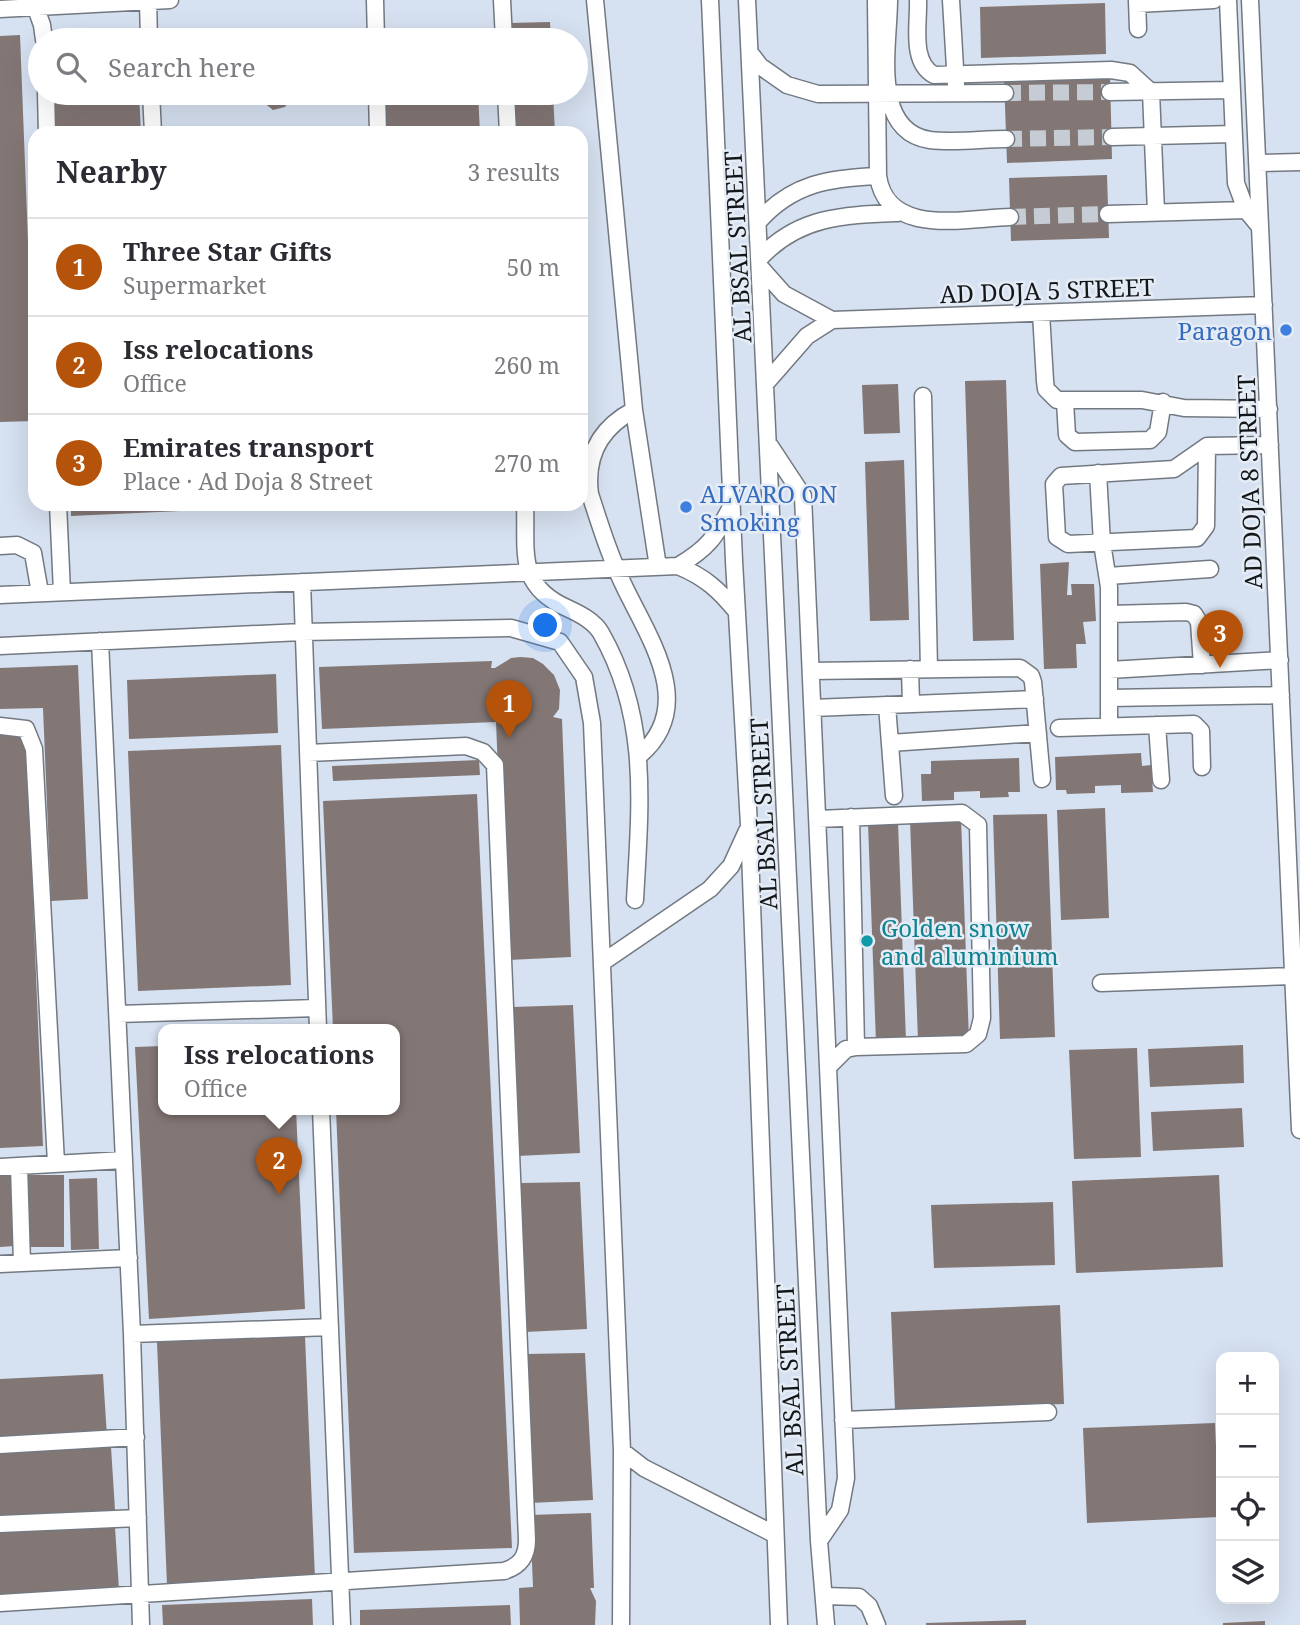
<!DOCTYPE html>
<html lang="en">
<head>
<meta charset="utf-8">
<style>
	:root { --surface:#fff; --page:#f2f2f3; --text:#2b2b33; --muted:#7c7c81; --line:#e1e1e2; --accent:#b45309 }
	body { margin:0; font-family:"Noto Serif",serif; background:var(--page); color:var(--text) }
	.controls { position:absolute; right:21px; bottom:21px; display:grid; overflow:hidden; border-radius:14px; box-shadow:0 7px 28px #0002 }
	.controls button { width:63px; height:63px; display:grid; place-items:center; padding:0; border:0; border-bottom:2px solid var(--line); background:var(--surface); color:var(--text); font:35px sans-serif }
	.you { position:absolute; left:546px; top:626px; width:24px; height:24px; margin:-18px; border:5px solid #fff; border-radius:50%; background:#1a73e8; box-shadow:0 0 0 10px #1a73e833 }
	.badge { display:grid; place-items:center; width:46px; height:46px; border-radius:50%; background:var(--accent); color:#fff; font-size:23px; font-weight:700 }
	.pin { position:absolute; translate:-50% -58px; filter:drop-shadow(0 2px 4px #0008) }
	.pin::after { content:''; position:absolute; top:37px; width:24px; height:21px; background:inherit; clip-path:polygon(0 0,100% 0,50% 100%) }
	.popup { position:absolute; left:158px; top:1024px; width:242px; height:91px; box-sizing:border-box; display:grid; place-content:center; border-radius:14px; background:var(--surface); filter:drop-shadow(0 2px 5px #0005); font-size:23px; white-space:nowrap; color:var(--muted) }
	.popup b { font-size:26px; color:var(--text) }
	.popup::after { content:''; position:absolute; left:50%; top:100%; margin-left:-14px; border:14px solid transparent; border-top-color:var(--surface) }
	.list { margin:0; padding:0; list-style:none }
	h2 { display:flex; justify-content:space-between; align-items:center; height:91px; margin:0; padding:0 28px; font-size:30px }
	h2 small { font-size:23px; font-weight:400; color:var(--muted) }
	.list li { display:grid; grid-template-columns:46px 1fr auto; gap:21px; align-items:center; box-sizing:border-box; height:98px; padding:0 28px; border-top:2px solid var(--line) }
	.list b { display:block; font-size:26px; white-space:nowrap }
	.list p { margin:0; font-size:23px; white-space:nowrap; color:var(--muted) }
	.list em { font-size:23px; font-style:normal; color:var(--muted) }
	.icon { flex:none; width:38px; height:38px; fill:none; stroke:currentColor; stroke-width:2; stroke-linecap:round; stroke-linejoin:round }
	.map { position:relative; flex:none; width:1300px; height:1625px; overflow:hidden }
	.search { position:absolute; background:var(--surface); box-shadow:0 7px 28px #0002; left:28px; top:28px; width:560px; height:77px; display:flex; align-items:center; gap:18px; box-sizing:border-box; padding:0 24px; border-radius:38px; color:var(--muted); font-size:26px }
	.panel { position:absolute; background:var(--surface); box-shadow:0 7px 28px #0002; left:28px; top:126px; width:560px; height:385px; border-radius:21px }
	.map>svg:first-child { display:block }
</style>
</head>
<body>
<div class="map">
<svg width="1300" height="1625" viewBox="0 0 1300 1625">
	<rect width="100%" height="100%" fill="#e5ecf5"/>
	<path fill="#d6e1f1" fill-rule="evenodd" d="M0,0h1300v1625h-1300zM40,40h536v53h-536zM35,133h546v371h-546zM163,1029h231v80h-231zM1221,1357h53v242h-53z"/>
	<path fill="#837775" d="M1105,3l1,51 -125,4 -1,-51z
		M550,22l1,18h-40l-1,-17z
		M476,30v10h-95v-5z
		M20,35l15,386 -35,1v-386z
		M1110,74l2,85 -105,4 -3,-86z
		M52,93h87l2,40h-88z
		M262,93h27l1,6 -5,8 -12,3 -10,-8z
		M384,93h94l2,40h-95z
		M513,93h40l2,40h-40z
		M1107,175l2,63 -98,3 -2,-63z
		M1006,380l8,260 -41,1 -8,-260z
		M898,384l2,49 -36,1 -2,-49z
		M904,460l5,160 -39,1 -5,-159z
		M71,504h197v3l-197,9z
		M283,504h42v2l-42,2z
		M1069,562l-2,33h5l-1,-11h23l2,37 -13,1 3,22h-10l1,24 -33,1 -4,-105z
		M520,657l13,1 10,6 11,11 6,15 -1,19 -6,8 9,2 9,238 -65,3 -10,-238 -174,7 -3,-62 173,-6 -1,7h4l16,-10z
		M78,665l10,234 -37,2 -8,-193 -43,1v-41z
		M276,674l2,59 -149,6 -2,-59z
		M26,730l17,416 -43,2v-417z
		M281,745l10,240 -153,6 -10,-240z
		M1141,753l1,13 9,-1 2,27 -32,1v-8l-26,1v7l-28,1 -1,-4h-10l-1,-33z
		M1019,758l1,34h-12l1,5 -29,1v-7l-26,1v8l-32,1 -1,-27h10v-13z
		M479,760l1,15 -147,6 -1,-15z
		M477,794l35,754 -158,5 -18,-444h58v-80h-61l-10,-228z
		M1105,808l4,110 -48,2 -4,-110z
		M1047,814l8,223 -55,2 -7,-224z
		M961,818l8,222 -51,1 -8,-221z
		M898,822l8,219 -30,2 -8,-220z
		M573,1005l7,148 -63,3 -4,-149z
		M1243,1045l1,38 -94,4 -2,-38z
		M163,1046v63h133l9,200 -156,10 -14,-272z
		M1137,1048l4,109 -67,2 -5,-109z
		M1242,1108l2,39 -91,4 -2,-39z
		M28,1175h36v72h-36z
		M1219,1175l4,92 -147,6 -4,-92z
		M0,1176h12l3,70 -15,1z
		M97,1178l2,71 -28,1 -2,-71z
		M580,1182l7,147 -62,3 -5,-149z
		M1053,1202l2,63 -121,3 -3,-63z
		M1060,1305l4,99 -169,6 -4,-98z
		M305,1336l10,243 -148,6 -10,-243z
		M585,1353l8,147 -63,3 -5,-149z
		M103,1374l4,63 -107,6v-64z
		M1215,1423l4,94 -132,6 -4,-95z
		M111,1447l4,63 -115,6v-64z
		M591,1513l3,75h-4l6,13 -1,24h-75l-1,-37 14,-1 -3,-72z
		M115,1527l4,63 -119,7v-65z
		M312,1599l1,26h-150l-1,-20z
		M510,1605l1,20h-151v-15z
		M1026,1620v5h-100v-2z
		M1265,1621v4h-42v-2z"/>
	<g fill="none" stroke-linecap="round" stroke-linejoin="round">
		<path stroke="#c6ccd4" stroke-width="16" stroke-dasharray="16 8" stroke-linecap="butt" d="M1005,93l105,-1
			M1006,139l106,-2
			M1010,217l98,-3"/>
		<defs>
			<path id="minor" d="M33,0l9,25 2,15
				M375,0l1,40
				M502,0l2,40
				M595,0l39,410 24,157
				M710,0l24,561 15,264 30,800
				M747,0l72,1541 7,84
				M876,0l2,176c9,62 88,42 132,41
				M889,0c0,44 -19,131 41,140 25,3 52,-1 76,-1
				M918,0c1,23 -8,62 16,75l177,-5 19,3 21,19 5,120
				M951,0l5,85
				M1137,0l1,29
				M1228,0l8,183 10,27 14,17
				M1250,0l50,1130
				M148,1l1,39
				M1137,4l77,-4
				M0,9l170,-9
				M750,53l10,13 27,19 31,9 187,-1
				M1110,92l122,-2
				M46,93l1,40
				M151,93l2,40
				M377,93l1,40
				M506,93l2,40
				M1112,137l122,-3
				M1257,163l43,-1
				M1108,214l138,-4
				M758,222c34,-39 72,-44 120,-46
				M760,258c39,-42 84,-43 138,-45
				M760,267l24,27 48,26 432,-15
				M1041,313l4,68 1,8 11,11h85l42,8 85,1
				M766,383l41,-47 25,-16
				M923,396l6,273
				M1065,402l2,33 8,7 75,-2 8,-8 5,-30
				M634,410c-34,18 -49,46 -44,84 10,31 21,66 36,96 25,51 70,117 14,165
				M770,446l33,50 43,982 -6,32 -21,31
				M1207,446l-1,80 -9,12 -129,6 -11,-7 -3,-53 7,-8 113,-7z
				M1207,446l63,-1
				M1098,473l4,70 7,44v139
				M58,504l4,88
				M525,504c2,48 -9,81 42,104 13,6 27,13 34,25 49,86 39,173 34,267
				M0,546l17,-1 16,8 7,40
				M678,566c30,-18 37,-28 53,-59
				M1108,576l102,-7
				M302,582l16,447
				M0,595l678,-29c27,11 41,24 59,46
				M1109,614l77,-2 8,2 5,8 3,43
				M100,641l32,693 9,291
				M0,646l302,-14 209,-4 49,14 24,35 8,46 30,728 -1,174
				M910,669l1,35
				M1109,670l171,-10
				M811,671l209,-3 11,8 2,6 9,97
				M1109,698l172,-3
				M887,705l7,91
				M813,708l222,-9
				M1157,725l4,55
				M0,726l26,3 8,20 22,414
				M1059,728l135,-4 7,7 1,36
				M890,743l148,-10
				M851,817l5,230
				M818,819l144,-6 16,12 4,193 -4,16 -12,10 -110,3 -10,2 -16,16
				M603,962l107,-73 21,-23 16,-35
				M1101,983l192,-7
				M118,1014l199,-6
				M321,1109l21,516
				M19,1166l3,97
				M0,1167l124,-7
				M0,1264l129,-6
				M132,1334l198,-7
				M843,1420l205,-8
				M0,1445l136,-8
				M622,1451l22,17 130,66
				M0,1524l138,-6
				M824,1596l35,1 10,9 8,19
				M0,1603l504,-32c16,-5 23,-14 23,-31l-32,-775 -12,-13 -17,-6 -158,7"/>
		</defs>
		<use href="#minor" stroke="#737981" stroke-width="19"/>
		<use href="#minor" stroke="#fff" stroke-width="16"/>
	</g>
	<g fill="#3f7fe0" stroke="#e5ecf5" stroke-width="2.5">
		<circle cx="1286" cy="330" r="7"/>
		<circle cx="686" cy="507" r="7"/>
	</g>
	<circle fill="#0f9aa8" stroke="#e5ecf5" stroke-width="2.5" cx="867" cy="941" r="7"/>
	<g text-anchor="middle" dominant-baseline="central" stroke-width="5" stroke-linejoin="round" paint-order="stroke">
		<g font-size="24" fill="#14171a" stroke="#e5ecf5">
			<text transform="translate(737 247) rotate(-93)">AL BSAL STREET</text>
			<text transform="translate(1047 290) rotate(-2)">AD DOJA 5 STREET</text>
			<text transform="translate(1249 482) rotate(-92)">AD DOJA 8 STREET</text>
			<text transform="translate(763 814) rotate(-93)">AL BSAL STREET</text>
			<text transform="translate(789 1380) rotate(-93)">AL BSAL STREET</text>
		</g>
		<g font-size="24" fill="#366cbe" stroke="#e5ecf5" text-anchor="end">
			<text x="1272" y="330">Paragon</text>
			<text x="700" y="493" text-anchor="start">ALVARO ON<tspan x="700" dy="28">Smoking</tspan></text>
		</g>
		<g font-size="24" fill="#0d838f" stroke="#e5ecf5" text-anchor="start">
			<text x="881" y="927">Golden snow<tspan x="881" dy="28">and aluminium</tspan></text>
		</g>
	</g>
</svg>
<div class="controls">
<button>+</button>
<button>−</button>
<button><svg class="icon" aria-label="locate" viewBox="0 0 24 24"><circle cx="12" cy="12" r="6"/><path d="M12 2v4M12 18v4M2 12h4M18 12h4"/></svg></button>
<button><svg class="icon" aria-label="layers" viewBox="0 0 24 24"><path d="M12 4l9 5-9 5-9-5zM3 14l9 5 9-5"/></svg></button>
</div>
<div class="you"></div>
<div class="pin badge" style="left:509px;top:738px">1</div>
<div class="pin badge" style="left:279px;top:1195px">2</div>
<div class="popup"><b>Iss relocations</b>Office</div>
<div class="pin badge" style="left:1220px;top:668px">3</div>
<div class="search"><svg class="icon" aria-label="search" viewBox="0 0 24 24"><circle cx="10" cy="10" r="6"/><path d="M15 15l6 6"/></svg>Search here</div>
<section class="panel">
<h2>Nearby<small>3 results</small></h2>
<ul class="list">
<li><span class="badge">1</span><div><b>Three Star Gifts</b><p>Supermarket</p></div><em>50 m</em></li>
<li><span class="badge">2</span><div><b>Iss relocations</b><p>Office</p></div><em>260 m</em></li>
<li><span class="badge">3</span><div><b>Emirates transport</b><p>Place · Ad Doja 8 Street</p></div><em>270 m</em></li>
</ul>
</section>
</div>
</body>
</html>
